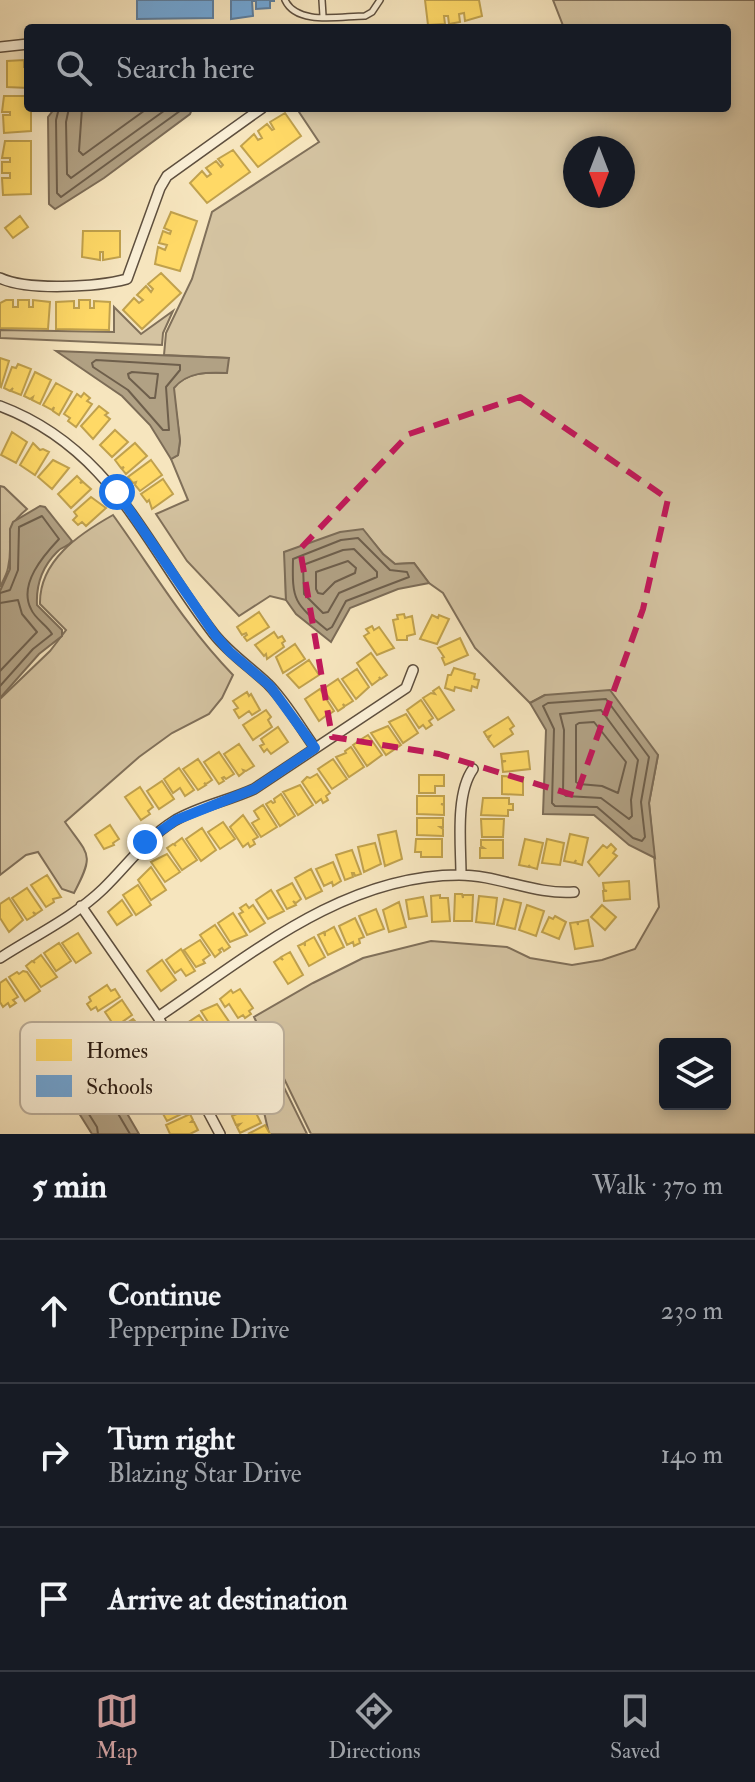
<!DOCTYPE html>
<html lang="en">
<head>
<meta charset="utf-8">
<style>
	:root { --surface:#171b24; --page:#242831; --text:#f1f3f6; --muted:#9ea1a6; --line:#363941; --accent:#c59692 }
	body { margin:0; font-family:"IM FELL Double Pica",serif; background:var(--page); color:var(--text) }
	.controls { position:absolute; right:24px; bottom:24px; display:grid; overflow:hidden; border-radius:8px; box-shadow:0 4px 12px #0003 }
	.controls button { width:72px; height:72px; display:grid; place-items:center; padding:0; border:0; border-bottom:2px solid var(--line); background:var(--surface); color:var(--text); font:40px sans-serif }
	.compass { position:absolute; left:563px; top:136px; width:72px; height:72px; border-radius:50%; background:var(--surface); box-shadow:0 4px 12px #0003; rotate:180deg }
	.stop { position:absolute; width:24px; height:24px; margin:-18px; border:6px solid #1a73e8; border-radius:50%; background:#fff }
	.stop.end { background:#1a73e8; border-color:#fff; box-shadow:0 2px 8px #0008 }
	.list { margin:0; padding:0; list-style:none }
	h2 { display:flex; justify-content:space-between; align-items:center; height:104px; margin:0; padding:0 32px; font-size:34px }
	h2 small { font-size:26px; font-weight:400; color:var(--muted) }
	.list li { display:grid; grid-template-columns:52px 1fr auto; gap:24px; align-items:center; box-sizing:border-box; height:144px; padding:0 32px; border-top:2px solid var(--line) }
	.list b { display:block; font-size:30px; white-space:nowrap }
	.list p { margin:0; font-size:26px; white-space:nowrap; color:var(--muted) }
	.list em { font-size:26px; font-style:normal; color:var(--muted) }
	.icon { flex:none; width:44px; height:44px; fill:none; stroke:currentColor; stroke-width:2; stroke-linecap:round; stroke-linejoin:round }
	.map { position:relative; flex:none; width:755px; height:1134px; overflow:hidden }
	.search { position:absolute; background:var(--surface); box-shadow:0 4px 12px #0003; left:24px; right:24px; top:24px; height:88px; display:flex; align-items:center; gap:20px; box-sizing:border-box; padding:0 28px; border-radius:8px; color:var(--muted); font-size:30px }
	.sheet { height:536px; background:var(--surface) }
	nav { display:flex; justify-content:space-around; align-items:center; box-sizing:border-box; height:112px; border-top:2px solid var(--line); background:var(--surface); font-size:22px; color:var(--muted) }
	nav a { display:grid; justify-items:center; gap:4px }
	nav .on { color:var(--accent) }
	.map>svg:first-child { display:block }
</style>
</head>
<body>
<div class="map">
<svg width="755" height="1134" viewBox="0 0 755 1134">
	<rect width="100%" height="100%" fill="#f6e5be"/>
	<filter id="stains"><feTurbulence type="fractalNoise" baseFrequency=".0025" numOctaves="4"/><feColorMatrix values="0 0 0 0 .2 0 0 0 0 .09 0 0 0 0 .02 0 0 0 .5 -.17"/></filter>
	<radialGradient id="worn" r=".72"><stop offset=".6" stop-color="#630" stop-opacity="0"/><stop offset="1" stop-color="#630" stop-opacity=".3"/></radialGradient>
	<path fill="#d4c3a1" stroke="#80705a" stroke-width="2" fill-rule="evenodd" d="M553,0h202v1134h-444l-57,-117 59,-34 50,-25 68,-17 76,6 23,11 42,7 30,-5 33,-11 24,-42 -10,-104 9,-48 -113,-60 -15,8 -55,-55 -32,-55 -14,-10 -15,-20 -19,1 -12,-10 -20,-24 -78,22 1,48 -16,-4 -31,20 -52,-55 -31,-47 32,-14 -17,-41 7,-4 2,-14 -7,-53c14,-16 33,-16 53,-15l2,-15 -64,-3 2,-22 26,-54 20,-67 107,-70 -20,-30 5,-4h423v-80h-163zM575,148h48v48h-48zM665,1044h60v60h-60z
		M114,307l27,27 32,-23 -10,22 -1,12 -162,-7v-8l114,2z
		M0,486l4,1 23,22c-27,22 -12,29 -19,59 -1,6 -5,13 -8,19z
		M113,515c39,54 73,112 120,160l-11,23 -13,16 -37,19 -33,24 -74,65c24,34 30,31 9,71l-12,-4 -24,-37 -12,3 -26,20v-176l50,-48 16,-21 -26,-26c-1,-43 39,-70 73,-89z
		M267,1053l40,81h-38l-10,-44z"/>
	<path fill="#b1a184" stroke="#7c6c57" stroke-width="2" d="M55,108l119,2 17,-2 1,1 -2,5 -86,64 -49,31 -6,-5 -1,-87z
		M56,351l173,7 -2,15c-20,-1 -40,-1 -53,15l6,53 -2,14 -7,4 -21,-34 -28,-29z
		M40,506l5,1 27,34c-4,7 -9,4 -15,11 -14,14 -21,33 -20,53l25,25v6l-23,18 -39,44v-107l10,-22v-40l3,-7z
		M363,529l20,25 12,10 19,-1 15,20 -31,6 -48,19 -19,34 -35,-28 -10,-14 -2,-48 56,-20z
		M610,690l48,65 -9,48 6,55 -26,-13 -35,-30 -51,-1 3,-84 -16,-27 15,-8z
		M79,1031l60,103h-47l-52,-83 7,-16z"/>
	<path fill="#ffd966" stroke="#c0a14d" stroke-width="2" d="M425,0h54l3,16 -17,5 -1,-8 -5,1 1,8 -11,2 -1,-8h-4l1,8 -17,1z
		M27,59l1,29 -21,-1v-26l17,-1v7h3z
		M4,96h24v12h3v23l-27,2 -1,-18h7v-3h-8z
		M285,113l16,23 -43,31 -17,-21 13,-12 4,6 4,-2 -4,-7 9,-7 5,6 2,-1 -4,-7z
		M5,141h26v53l-28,1 -1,-17h8v-5h-8v-11h8v-4h-8z
		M233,150l17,22 -43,31 -17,-20 12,-12 5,6 4,-3 -5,-6 10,-7 5,6 2,-2 -5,-6z
		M171,212l26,9 -17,50 -25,-7 3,-17 7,3 2,-5 -8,-2 4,-12 7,3 1,-3 -7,-3z
		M20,216l8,11 -15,11 -8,-10z
		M83,231h37v26l-17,3v-8h-3v8l-18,-3z
		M161,273l20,20 -39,36 -19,-19 11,-12 5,5 4,-3 -6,-5 9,-9 5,6 2,-3 -5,-5z
		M6,300h7v7h5v-7h11v7h4v-7l17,2 -2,27 -48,-1v-25z
		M79,300h11v8h4v-7l16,1 -1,28 -53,-1v-27l18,-1v7h5z
		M0,358l9,3 -8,26 -1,-1z
		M18,364l13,5 -10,26 -10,-4 2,-3 -3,3 -6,-3 8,-21 4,1z
		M35,372l16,8 -11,24 -8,-4 1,-3 -3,2 -6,-3z
		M56,383l16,9 -13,23 -6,-4 1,-4 -2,3 -9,-5z
		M84,393l6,5 -3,3 5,3 -16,23 -8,-6 2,-3 -6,-4 13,-20 4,3z
		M99,406l9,7 -3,2 5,4 -17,20 -12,-13z
		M115,430l13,12 -16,15 -12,-12z
		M12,432l15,10 -11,21 -15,-8z
		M33,443l7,7 3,-1 6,3 -14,23 -15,-10z
		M135,443l12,13 -21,18 -4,-5 2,-2 -3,1 -6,-8z
		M53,460l16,8 -17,21 -14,-12z
		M151,460l11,15 -22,16 -5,-6 1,-3 -3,1 -5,-6z
		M77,476l5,5 -2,2 3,-1 8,7 -20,19 -13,-14z
		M163,479l10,15 -21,15 -3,-9 -2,2 -6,-8z
		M91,497l15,11 -20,18 -4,-4 -4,3 -5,-5 4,-4 -3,-4z
		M259,612l10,15 -22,14 -3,-4 3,-2 -1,-2 -4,2 -5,-8z
		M404,614l1,4 7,-2 3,18 -8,2v4h-10l-4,-20 5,-1 -1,-4z
		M432,615l6,3 1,-3 10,4 -12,25 -17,-5z
		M372,626l2,4 5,-3 15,21 -17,7 -13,-19 5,-3 -3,-4z
		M274,632l4,6 4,-2 3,5 -3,2 2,4 -17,12 -1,-5 -2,2 -9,-11z
		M460,638l8,17 -23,10 -3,-7 2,-1 -6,-9z
		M295,644l10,15 -22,14 -7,-16z
		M371,653l16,22 -6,4 -2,-2 1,2 -8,6 -15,-22z
		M309,660l10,15 -20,13 -12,-13z
		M454,668l21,6 -1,5 5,1 -2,8 -5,-2 -1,5 -16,-4 -1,4 -9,-3 3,-13h3z
		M357,669l12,18 -13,12 -14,-20z
		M338,679l15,22 -8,5 -2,-2 1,3 -6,4 -15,-22z
		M439,687l15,23 -16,10 -15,-22 8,-5 4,1 -2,-3z
		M320,689l14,22 -6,4 -2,-3 1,3 -8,6 -14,-22z
		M247,692l2,4 2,-2 9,16 -8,5 -3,-4 -10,7 -5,-8 4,-2 -5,-7z
		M421,700l12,18 -4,3 3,4 -6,4 -3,-4 -4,3 -12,-18z
		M266,710l5,7 -3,3 4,7 -19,13 -10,-15z
		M406,714l12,19 -15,10 -14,-21z
		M508,717l6,9 -4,3 3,5 -19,13 -6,-8 2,-3 -3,1 -3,-5z
		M388,726l13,19 -15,10 -15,-22z
		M278,727l10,15 -17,12 -4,-5 -3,3 -4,-6 4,-2 -3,-5z
		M368,735l14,20 -15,11 -14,-21 6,-4 1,2v-3z
		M239,744l15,22 -8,5 -3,-1 1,2 -5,4 -15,-22z
		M351,747l13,20 -15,10 -13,-20 10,-4 -1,-2z
		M528,751l2,18 -27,3 -1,-10 4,-1h-4l-1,-7z
		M219,752l15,22 -8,5 -2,-2 -2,1 2,3 -5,3 -15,-22z
		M198,759l14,21 -6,4 -2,-1 2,2 -8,5 -15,-21z
		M333,759l14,20 -15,10 -14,-20z
		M179,768l15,22 -9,6 -5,-8 -7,5 -9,-14z
		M317,774l13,19 -4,3 2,4 -5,3 -2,-4 -5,4 -14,-21 5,-5 3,1z
		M419,775h25v11h-9v7h-16z
		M502,776l21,1v18l-21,-1z
		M162,781l12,18 -15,10 -12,-18z
		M300,785l13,20 -15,10 -15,-23z
		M140,787l13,20 -5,4 2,3 -9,6 -16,-23z
		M281,794l14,22 -15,10 -14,-22 5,-3 2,2 2,-1 -1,-3z
		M417,796h27v8h-3l3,1v10l-27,-1z
		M483,798h26v6h4v6h-5v6l-27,-1z
		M263,805l14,22 -16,10 -9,-14 7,-4 -5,-8z
		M243,815l15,22 -5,3 2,4 -5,3 -2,-4 -5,4 -13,-20z
		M417,818h26v9h-3l3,2v7l-26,-1z
		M481,819h23l-1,18h-21z
		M223,822l12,17 -15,10 -12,-17z
		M110,825l9,14 -6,4 1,2 -10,4 -9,-14z
		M202,828l14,22 -15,11 -15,-22z
		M396,831l6,28 -17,7 -7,-31z
		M570,834l18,4 -6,27 -7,-2 1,-3 -2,3 -10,-2z
		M182,838l15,22 -15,10 -15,-22 6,-4 3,2 -2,-2z
		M416,839h26v18h-21v-5h-6z
		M525,839l18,4 -6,26 -7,-2 -1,-2v2l-10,-2z
		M547,839l17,4 -4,22 -18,-2z
		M481,840h22v18h-23v-10h4l-3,-2z
		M375,843l6,21 -17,8 -6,-25z
		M611,844l5,5 -3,4 4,3 -18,20 -11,-14 15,-17 4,3z
		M352,850l9,24 -6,2 -1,-3h-2l1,4 -8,3 -9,-25z
		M167,854l13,18 -15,10 -14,-20z
		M333,862l8,19 -8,5 -1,-4 -8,4 -8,-17z
		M151,867l15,23 -15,10 -13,-20z
		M311,869l11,22 -16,8 -11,-21z
		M47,875l14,22 -8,2 1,3 -8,5 -15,-22z
		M629,881l1,18 -26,2 -1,-10h4l-3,-1 -1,-7z
		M292,883l9,16 -5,4 -3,-2 3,4 -9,4 -10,-18z
		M138,885l13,20 -15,10 -13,-20z
		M27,888l15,22 -6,4 -3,-2 2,3 -8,5 -15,-22z
		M271,890l13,21 -16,8 -12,-19z
		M455,894h7l1,4v-3h10l-1,26h-18z
		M440,895v3h8l2,23 -18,1 -1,-26z
		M479,896l18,2 -3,26 -18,-2z
		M423,897l4,19 -18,3 -3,-19z
		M9,898l14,22 -14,12 -9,-14v-14z
		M504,899l17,4 -6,26 -18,-4z
		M122,900l10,15 -15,10 -9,-13z
		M399,902l7,25 -17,5 -6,-22z
		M246,904l3,4 4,-3 12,18 -15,9 -11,-18 4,-2 -3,-4z
		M527,905l17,6 -8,25 -17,-6z
		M602,905l14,12 -11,13 -14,-13z
		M376,909l8,20 -17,6 -8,-19z
		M233,913l14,22 -17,7 -12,-19z
		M555,916l11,6 -7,17 -17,-7 7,-15 4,2z
		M355,918l9,19 -5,2 1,4 -6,3 -1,-4 -6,3 -8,-19z
		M588,920l5,26 -18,3 -5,-26 7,-1 1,3v-3z
		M215,925l15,22 -6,4 -2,-3 -3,2 2,2 -6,5 -15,-22z
		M334,927l10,20 -16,8 -10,-20 6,-3 1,4v-4z
		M78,933l13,20 -15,10 -14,-20z
		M314,937l11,20 -16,9 -11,-20 6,-3 1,3v-4z
		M200,940l10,15 -7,5 2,3 -9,4 -12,-17z
		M59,943l12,18 -15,10 -12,-18z
		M181,949l14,22 -9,5 -5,-7 -6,4 -9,-13z
		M290,952l13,23 -15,9 -14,-22 6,-4 3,2 -2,-3z
		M41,955l16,22 -16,10 -15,-21 6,-5 3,2 -2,-2z
		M162,960l14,20 -15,11 -14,-20z
		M23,971l4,1 13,19 -15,10 -16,-24 8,-5 2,2z
		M6,979l12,18 -5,3 3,3 -6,4 -2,-4 -5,4 -3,-5v-19z
		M107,985l4,6 4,-2 5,8 -22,14 -2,-4 -5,3 -4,-6 4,-3 -2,-4z
		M240,989l13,19 -4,3 2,3 -6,4 -2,-3 -5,3 -9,-14 -4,3 -5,-8 11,-9 2,3z
		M122,1000l10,15 -17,12 -10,-15z
		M217,1004l13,19 -15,10 -14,-22z
		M199,1015l12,17 -15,10 -12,-17z
		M133,1019l9,10 -2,1 3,4 -14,9 -10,-15z
		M179,1094l9,17 -21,10 -9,-16z
		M253,1107l8,16 -21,10 -3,-6 3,-3 -4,1 -4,-9z
		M190,1114l3,6 -2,2h3l4,8 -8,4h-20l-4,-9z
		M265,1125l5,9h-22z"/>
	<path fill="#6fa8dc" stroke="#5b7ea0" stroke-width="2" d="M137,0h76v18l-76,1z
		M231,0h43v1h-4v7l-14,1v-8h-4l1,15 -22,3z"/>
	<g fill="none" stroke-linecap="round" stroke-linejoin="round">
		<path stroke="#6e5f4c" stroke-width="2" d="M59,108l-3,12 1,73 4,4 123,-89
			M69,108l-3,14 1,52 4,4 97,-70
			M82,108l-3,43 4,4 65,-47
			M96,360l84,5v5l-14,17 3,43h-6l-35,-40 -35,-23 -1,-4z
			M132,372l26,2 -3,24h-5l-21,-20 -1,-4z
			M358,538l32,32 17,2 2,5 -63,24 -14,26 -5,3c-33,-27 -35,-29 -34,-71l48,-19z
			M354,549l23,23v5l-38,16 -11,19 -5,1 -19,-19 -1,-29 40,-15z
			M348,561l8,7 -1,5 -20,9 -12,12 -5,-1 -2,-4v-17z
			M0,593l10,-3 8,-20 1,-43 23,-11 17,23c-15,16 -41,45 -28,70 4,10 16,16 21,25l-19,15 -33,37
			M0,603l18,-3 4,14 15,18 -37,39
			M606,699l43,58 -8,45 4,35 -3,4 -9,-3 -36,-31 -42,-1 -3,-3 2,-74 -11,-23 5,-3z
			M601,710l37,50 -7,40 1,16 -3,3 -28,-21 -35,-2 -3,-3 1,-63 -4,-16z
			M594,722l32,40 -8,31 -16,-7 -23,-2 -3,-2v-57l3,-2z
			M98,1134l-1,-7 -47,-75 4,-9 22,-1 54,92"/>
		<defs>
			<path id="service" d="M285,0c12,26 56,16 80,16l7,-4 8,-12
				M322,0l1,16"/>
			<path id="minor" d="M0,47l28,-3
				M0,278c28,13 97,9 127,1l33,-91 7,-12 95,-68
				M0,406c112,42 146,140 214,228 15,19 36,33 54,50 18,18 32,43 47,64
				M461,875c0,-30 -6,-81 12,-106
				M81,906l77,111 62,117
				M0,958c34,-22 74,-41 103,-69 24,-23 42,-50 71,-68 25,-15 54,-20 80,-32l152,-101 7,-18
				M158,1017c91,-61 185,-142 301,-142 39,0 76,20 115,17"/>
		</defs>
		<use href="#service" stroke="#5e4f3e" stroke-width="8"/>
		<use href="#minor" stroke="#5e4f3e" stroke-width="12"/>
		<use href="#service" stroke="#f9eed5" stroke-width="5"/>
		<use href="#minor" stroke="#f9eed5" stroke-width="9"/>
	</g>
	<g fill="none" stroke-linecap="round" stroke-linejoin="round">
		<path stroke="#1a73e8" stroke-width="10" d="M117,492l98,143 15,17 40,34 45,62 -61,41 -78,31 -31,22"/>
	</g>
	<path fill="none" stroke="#c2185b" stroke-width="6" stroke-dasharray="16 10" stroke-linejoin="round" d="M520,397l148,102 -25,110 -67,187 -137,-42 -107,-17 -32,-188 109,-115z"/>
	<rect x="20" y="1022" width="264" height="92" rx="12" fill="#f9eed5" stroke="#bcaf9b" stroke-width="2"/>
	<rect x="36" y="1039" width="36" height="22" fill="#ffd966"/>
	<rect x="36" y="1075" width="36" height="22" fill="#6fa8dc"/>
	<g font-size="22" fill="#2c1d14">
		<text x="86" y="1058">Homes</text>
		<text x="86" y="1094">Schools</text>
	</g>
	<rect width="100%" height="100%" filter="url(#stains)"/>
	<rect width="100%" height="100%" fill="url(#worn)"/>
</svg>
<div class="controls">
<button><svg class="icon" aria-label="layers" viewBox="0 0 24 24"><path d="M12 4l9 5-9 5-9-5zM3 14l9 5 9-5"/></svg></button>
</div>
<svg class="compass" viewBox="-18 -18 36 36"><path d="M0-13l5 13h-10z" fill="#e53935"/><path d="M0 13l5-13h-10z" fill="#9ea1a6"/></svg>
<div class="stop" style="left:117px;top:492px"></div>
<div class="stop end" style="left:145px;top:842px"></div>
<div class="search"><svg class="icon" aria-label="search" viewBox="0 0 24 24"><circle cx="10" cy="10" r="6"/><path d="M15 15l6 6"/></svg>Search here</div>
</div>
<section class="sheet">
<h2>5 min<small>Walk · 370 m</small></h2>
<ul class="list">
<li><svg class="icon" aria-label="ahead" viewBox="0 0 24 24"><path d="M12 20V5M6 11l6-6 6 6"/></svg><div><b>Continue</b><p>Pepperpine Drive</p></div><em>230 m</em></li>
<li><svg class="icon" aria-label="right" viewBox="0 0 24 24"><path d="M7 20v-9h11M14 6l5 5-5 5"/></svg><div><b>Turn right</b><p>Blazing Star Drive</p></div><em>140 m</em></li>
<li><svg class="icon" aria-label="arrive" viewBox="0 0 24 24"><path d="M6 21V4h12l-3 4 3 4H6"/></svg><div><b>Arrive at destination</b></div></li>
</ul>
</section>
<nav>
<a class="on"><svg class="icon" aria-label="map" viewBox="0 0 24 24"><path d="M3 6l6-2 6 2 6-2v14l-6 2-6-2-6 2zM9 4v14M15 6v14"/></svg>Map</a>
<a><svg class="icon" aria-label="directions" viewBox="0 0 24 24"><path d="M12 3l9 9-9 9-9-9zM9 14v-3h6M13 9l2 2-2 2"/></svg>Directions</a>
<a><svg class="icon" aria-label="saved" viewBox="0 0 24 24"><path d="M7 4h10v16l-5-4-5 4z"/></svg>Saved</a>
</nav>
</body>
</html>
